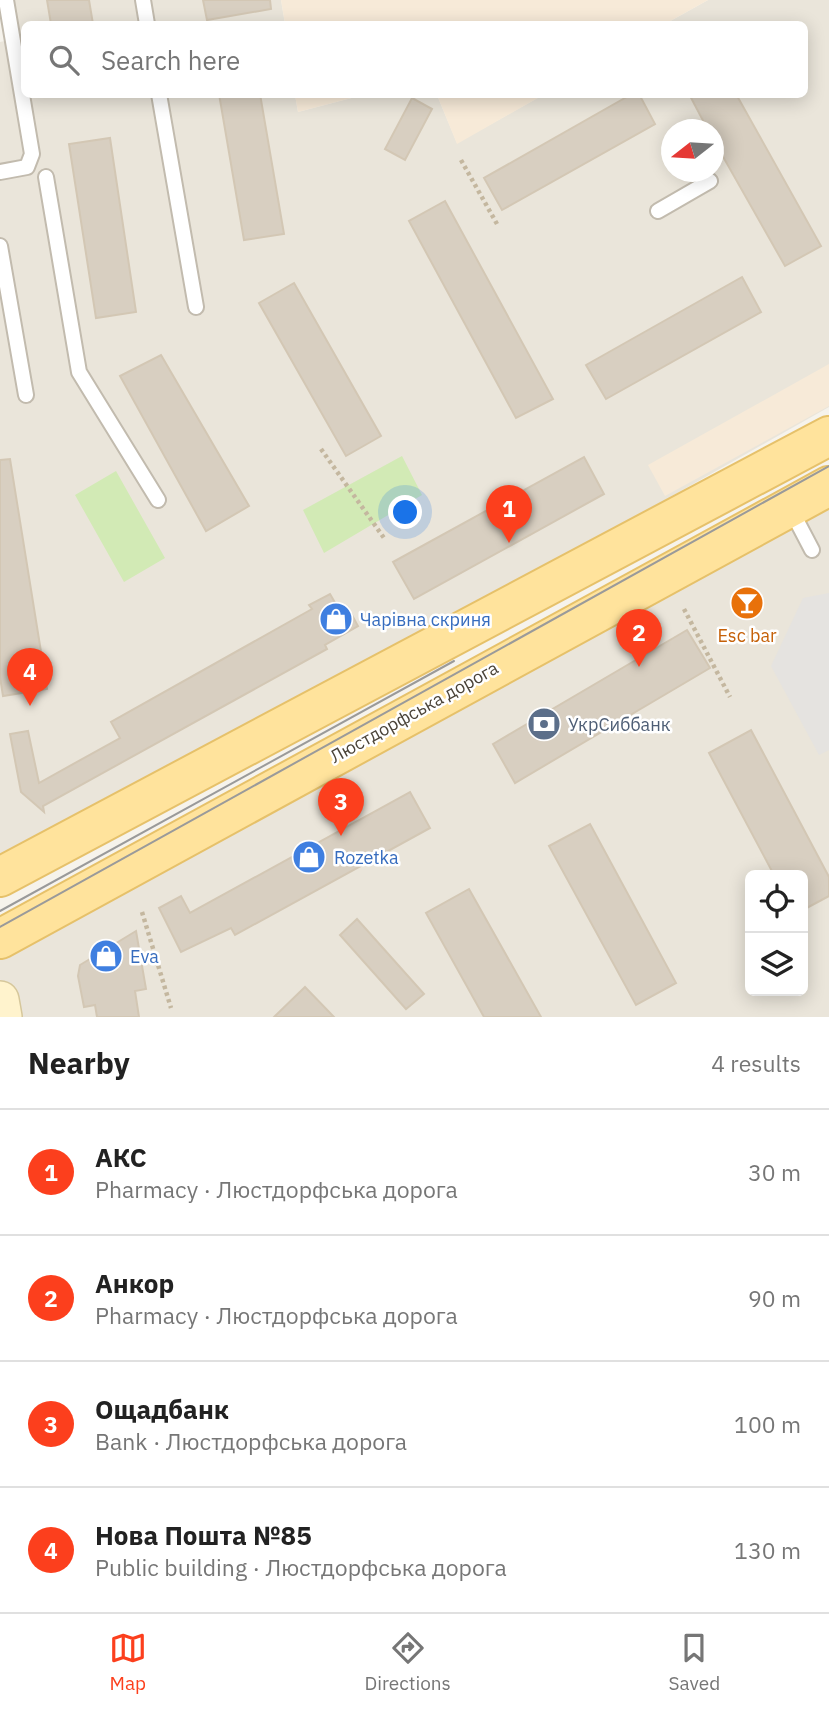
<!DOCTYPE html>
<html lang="en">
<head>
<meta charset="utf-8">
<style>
	:root { --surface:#fff; --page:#f6f6f6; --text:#222; --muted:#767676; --line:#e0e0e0; --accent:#fc3f1d }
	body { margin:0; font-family:"IBM Plex Sans",sans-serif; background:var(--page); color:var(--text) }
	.controls { position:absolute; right:21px; bottom:21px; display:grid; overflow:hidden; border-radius:10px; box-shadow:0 4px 18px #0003 }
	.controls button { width:63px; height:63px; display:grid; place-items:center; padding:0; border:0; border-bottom:2px solid var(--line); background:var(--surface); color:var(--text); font:35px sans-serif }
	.compass { position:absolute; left:661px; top:119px; width:63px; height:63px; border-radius:50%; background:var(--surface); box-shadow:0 4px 18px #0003; rotate:253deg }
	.you { position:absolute; left:406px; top:513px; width:24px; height:24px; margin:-18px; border:5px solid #fff; border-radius:50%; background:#1a73e8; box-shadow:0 0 0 10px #1a73e833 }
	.badge { display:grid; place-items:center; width:46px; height:46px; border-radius:50%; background:var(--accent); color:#fff; font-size:23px; font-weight:700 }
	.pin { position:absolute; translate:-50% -58px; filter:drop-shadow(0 2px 4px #0008) }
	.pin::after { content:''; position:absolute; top:37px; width:24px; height:21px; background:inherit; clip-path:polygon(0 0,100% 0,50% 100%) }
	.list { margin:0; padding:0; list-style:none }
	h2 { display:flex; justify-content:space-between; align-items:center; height:91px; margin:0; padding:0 28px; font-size:30px }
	h2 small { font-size:23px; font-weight:400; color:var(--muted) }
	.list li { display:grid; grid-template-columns:46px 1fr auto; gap:21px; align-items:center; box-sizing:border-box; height:126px; padding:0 28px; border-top:2px solid var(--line) }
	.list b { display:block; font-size:26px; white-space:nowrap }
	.list p { margin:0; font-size:23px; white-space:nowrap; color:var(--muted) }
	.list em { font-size:23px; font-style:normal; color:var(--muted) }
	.icon { flex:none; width:38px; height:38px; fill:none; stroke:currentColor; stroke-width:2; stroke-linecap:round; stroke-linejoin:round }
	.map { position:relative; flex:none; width:829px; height:1017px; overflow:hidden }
	.search { position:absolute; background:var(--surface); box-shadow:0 4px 18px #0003; left:21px; right:21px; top:21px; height:77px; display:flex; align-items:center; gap:18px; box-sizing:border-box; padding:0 24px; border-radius:10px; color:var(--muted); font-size:26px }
	.sheet { height:595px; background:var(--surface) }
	nav { display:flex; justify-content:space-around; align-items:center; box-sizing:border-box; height:98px; border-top:2px solid var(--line); background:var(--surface); font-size:19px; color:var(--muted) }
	nav a { display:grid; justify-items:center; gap:4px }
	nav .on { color:var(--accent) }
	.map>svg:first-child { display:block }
</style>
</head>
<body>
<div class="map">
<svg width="829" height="1017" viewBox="0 0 829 1017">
	<rect width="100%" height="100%" fill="#f6f3ec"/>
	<path fill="#eae5da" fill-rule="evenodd" d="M8,0h273l4,24h-261v70l271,1 3,17 65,-17h74l20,48 86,-48 261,-1v-70h-139l43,-24h121v407l-829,470v-835l15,-3zM672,130h42v42h-42z
		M829,487v530h-822l-7,-38v-35zM750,875h53v116h-53z"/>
	<path fill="#f7ead8" d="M281,0h427l-43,24h-380z
		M295,95v-1l68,1 -65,17z
		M437,95h106l-86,49z
		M829,364v42l-164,90 -17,-31z"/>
	<path fill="#d2eab5" d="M402,456l20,39 -98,58 -21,-43z
		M116,471l49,87 -41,24 -49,-87z"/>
	<path fill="#e5e3e0" d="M829,593v157l-10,5 -48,-89 32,-68z"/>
	<path fill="#d8cfc1" stroke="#d3c7b4" stroke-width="2" d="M47,0h42l4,24h-42z
		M203,0h67l1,9 -64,11z
		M219,94h41l24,140 -40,6z
		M632,94h7l16,30 -153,86 -18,-32z
		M689,94h47l85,152 -36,20 -72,-127v-9h-5z
		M412,98l20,11 -27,51 -20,-11z
		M110,138l26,174 -40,6 -27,-174z
		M445,201l108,198 -37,19 -107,-197z
		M742,277l19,35 -155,87 -20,-34z
		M294,283l87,153 -35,20 -87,-153z
		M161,355l88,151 -43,25 -86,-155z
		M584,457l20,37 -190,105 -21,-37z
		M10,459l37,230 -44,7 -3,-19v-217z
		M330,594l11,19 7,-5 10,18 -33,19 2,4 -284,157 1,6 -23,-20 -11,-58 18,-3 11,52 81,-45 -9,-16 201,-113 -3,-4z
		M687,630l23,38 -195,115 -22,-39z
		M751,730l78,147v19l-26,14v-35h-29l-65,-122z
		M410,792l20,36 -195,107 -4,-7 -50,24 -22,-44 22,-12 9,17z
		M590,824l86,159 -40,22 -87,-159z
		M469,889l72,128h-57l-58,-104z
		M357,919l67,75 -18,15 -66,-74z
		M136,931l10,58 -11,2 4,26h-42l-2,-12 -11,2 -6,-31 2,-11z
		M305,987l29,30h-60z"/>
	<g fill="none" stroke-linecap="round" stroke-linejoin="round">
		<defs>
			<path id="service" d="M143,0l4,24
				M159,94l37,213
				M0,172l27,-5 5,-13 -26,-154
				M46,177l33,195 79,128
				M658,211l52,-30
				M0,246l26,149
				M790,508l22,42"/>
			<path id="secondary" d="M0,1000l3,17"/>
			<path id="primary" d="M0,877l829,-441
				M0,939l829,-453"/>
		</defs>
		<use href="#service" stroke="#c2bbae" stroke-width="18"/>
		<use href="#secondary" stroke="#d6c79b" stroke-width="40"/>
		<use href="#primary" stroke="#e6c16a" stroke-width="42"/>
		<path stroke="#c4b79f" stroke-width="4.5" stroke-dasharray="3.5 3.5" stroke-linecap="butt" d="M461,160l36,64
			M321,449l63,89
			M684,609l46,88
			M142,912l29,96"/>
		<use href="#service" stroke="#fff" stroke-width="14"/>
		<use href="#secondary" stroke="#fff3cd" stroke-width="37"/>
		<use href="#primary" stroke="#ffe39c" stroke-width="38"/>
		<path stroke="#9a9a9a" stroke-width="2" d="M0,911l454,-250
			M0,927l829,-461"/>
	</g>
	<defs>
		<symbol id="bar-disc" viewBox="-11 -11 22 22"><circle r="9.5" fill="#e8710a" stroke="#fff"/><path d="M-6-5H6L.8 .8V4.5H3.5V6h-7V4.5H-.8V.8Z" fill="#fff"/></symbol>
		<symbol id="shop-disc" viewBox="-11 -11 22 22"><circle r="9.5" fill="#3f7fe0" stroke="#fff"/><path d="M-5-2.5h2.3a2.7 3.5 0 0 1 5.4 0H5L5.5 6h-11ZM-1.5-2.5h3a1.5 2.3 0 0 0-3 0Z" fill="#fff"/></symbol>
		<symbol id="bank-disc" viewBox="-11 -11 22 22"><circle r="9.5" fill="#5c6f8a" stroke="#fff"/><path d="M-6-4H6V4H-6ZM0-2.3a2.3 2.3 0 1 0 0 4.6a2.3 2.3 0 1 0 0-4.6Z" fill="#fff"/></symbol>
	</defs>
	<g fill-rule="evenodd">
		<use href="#bar-disc" x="728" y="584" width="38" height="38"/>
		<use href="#shop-disc" x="317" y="600" width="38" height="38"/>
		<use href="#bank-disc" x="525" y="705" width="38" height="38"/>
		<use href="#shop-disc" x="290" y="838" width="38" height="38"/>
		<use href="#shop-disc" x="87" y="937" width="38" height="38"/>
	</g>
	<g text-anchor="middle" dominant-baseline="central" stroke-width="5" stroke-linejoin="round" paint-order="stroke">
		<g font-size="18" fill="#366cbe" stroke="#fff" text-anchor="start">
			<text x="360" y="619">Чарівна скриня</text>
			<text x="334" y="857">Rozetka</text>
			<text x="130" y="956">Eva</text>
		</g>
		<g font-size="18" fill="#c56008" stroke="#fff">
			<text x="747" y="635">Esc bar</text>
		</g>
		<g font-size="18" fill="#4b4439" stroke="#fff">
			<text transform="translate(414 712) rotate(-29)">Люстдорфська дорога</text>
		</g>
		<g font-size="18" fill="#4e5e75" stroke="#fff" text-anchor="start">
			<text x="568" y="724">УкрСиббанк</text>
		</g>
	</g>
</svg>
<div class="controls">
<button><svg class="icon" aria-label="locate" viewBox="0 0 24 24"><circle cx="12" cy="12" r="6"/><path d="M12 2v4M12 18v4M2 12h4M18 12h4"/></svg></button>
<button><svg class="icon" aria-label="layers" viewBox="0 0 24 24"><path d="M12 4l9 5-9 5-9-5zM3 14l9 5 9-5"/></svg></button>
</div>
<svg class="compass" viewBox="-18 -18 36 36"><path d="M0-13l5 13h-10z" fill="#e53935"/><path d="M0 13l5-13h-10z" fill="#767676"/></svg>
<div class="you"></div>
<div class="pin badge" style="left:509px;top:543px">1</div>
<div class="pin badge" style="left:639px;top:667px">2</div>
<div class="pin badge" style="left:341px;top:836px">3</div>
<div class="pin badge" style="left:30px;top:706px">4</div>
<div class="search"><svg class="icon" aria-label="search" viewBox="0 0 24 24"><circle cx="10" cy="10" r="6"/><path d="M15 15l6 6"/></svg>Search here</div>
</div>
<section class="sheet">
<h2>Nearby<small>4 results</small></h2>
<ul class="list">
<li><span class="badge">1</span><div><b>АКС</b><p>Pharmacy · Люстдорфська дорога</p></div><em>30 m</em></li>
<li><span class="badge">2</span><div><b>Анкор</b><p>Pharmacy · Люстдорфська дорога</p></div><em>90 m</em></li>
<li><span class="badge">3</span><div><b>Ощадбанк</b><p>Bank · Люстдорфська дорога</p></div><em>100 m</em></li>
<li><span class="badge">4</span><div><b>Нова Пошта №85</b><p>Public building · Люстдорфська дорога</p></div><em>130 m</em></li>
</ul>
</section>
<nav>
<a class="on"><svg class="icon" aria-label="map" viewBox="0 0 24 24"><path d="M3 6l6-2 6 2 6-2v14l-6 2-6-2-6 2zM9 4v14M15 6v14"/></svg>Map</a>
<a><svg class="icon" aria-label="directions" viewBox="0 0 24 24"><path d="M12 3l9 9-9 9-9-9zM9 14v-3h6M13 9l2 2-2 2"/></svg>Directions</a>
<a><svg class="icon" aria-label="saved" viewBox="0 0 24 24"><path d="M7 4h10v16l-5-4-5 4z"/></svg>Saved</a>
</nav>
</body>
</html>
